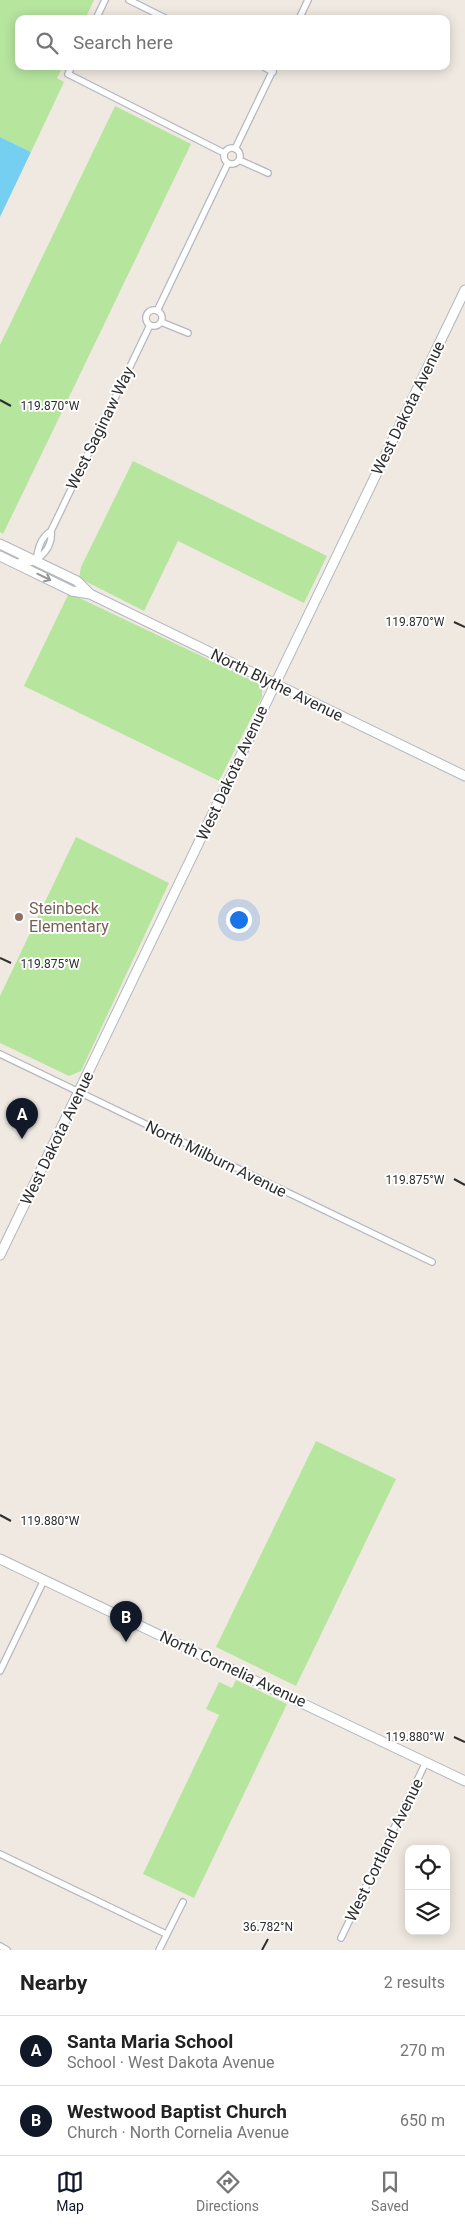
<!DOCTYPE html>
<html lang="en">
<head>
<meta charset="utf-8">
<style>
	:root { --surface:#fff; --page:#f6f6f6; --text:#222; --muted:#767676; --line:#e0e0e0; --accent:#111827 }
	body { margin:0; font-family:Roboto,sans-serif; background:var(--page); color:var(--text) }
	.controls { position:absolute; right:15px; bottom:15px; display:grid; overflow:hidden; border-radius:10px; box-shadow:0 2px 12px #0003 }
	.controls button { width:45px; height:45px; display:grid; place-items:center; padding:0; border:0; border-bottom:1px solid var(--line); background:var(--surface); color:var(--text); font:25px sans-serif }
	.you { position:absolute; left:238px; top:919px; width:18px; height:18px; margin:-12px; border:4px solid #fff; border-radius:50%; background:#1a73e8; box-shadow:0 0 0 8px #1a73e833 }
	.badge { display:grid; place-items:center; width:32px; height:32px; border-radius:50%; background:var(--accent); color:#fff; font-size:16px; font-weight:700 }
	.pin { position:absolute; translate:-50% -41px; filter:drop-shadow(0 1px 2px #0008) }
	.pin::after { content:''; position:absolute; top:26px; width:18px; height:15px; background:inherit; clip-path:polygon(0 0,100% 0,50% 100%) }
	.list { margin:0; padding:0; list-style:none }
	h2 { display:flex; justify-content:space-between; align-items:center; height:65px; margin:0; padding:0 20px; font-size:21px }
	h2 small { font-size:16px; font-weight:400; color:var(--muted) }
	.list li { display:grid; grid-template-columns:32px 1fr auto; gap:15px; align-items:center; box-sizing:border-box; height:70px; padding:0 20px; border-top:1px solid var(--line) }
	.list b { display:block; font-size:19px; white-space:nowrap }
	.list p { margin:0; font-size:16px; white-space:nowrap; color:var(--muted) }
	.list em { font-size:16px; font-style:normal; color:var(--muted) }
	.icon { flex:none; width:28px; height:28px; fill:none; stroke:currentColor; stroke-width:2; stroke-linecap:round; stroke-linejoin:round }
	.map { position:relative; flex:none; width:465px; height:1950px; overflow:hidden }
	.search { position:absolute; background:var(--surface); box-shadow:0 2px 12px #0003; left:15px; right:15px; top:15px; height:55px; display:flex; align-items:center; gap:12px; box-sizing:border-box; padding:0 18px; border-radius:10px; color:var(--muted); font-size:19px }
	.sheet { height:205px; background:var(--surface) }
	nav { display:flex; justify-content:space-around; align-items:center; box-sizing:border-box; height:70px; border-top:1px solid var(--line); background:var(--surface); font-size:14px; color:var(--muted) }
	nav a { display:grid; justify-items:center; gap:2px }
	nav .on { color:var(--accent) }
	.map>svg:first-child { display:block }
</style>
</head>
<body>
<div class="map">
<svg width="465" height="1950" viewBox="0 0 465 1950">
	<rect width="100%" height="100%" fill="#efe9e1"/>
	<path fill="#b6e59e" d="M0,0h94l-9,19h-66v47h44l-6,12 7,4 -33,70 -31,-15z
		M115,106l76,38 -188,390 -3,-2v-187z
		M133,461l194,95 -23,47 -126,-62 -34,70 -65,-33 2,-11z
		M69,593l189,90 4,7v7l-43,84 -195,-95z
		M76,837l93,46 -88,188 -12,5 -69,-33v-47z
		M316,1441l80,38 -100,207 -80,-39z
		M236,1680l51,24 -93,194 -51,-24 76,-159 -13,-6 13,-27 13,6z"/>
	<path fill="#75cff0" d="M0,137l31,15 -31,65z"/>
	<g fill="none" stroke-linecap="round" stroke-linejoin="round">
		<defs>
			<path id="street" d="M129,0l38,19
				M96,19l9,-19
				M299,19l9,-19
				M72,66l-4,8 156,79
				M262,66l11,6
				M224 156a8 8 0 1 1 16 0a8 8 0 1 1-16 0Z
				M235,149l40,-83
				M239,160l29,13
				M146 318a8 8 0 1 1 16 0a8 8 0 1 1-16 0Z
				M157,311l71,-148
				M161,322l27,11
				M20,561l6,3c15,-4 27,-17 25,-33
				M36,561c2,-12 4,-23 15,-30l99,-206
				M0,1054l432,208
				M0,1671l44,-91
				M0,1854l166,80
				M341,1938l85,-176
				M0,1946l7,4
				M159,1950l24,-48"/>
			<path id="secondary" d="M0,544l77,37 13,13
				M0,556l72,35 18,3 375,182
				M0,1255l465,-965
				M0,1559l465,222"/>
		</defs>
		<use href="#street" stroke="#b4b7c1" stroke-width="8"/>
		<use href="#secondary" stroke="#b4b7c1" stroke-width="11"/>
		<use href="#street" stroke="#fff" stroke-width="5.5"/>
		<use href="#secondary" stroke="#fff" stroke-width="9"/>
	</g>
	<defs><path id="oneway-shaft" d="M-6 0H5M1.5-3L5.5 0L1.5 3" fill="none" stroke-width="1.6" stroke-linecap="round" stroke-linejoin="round" transform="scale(1.25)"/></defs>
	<use stroke="#969696" href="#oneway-shaft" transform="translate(44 577) rotate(26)"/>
	<path fill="none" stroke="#2e2e2e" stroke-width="2" d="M0,400l11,6M454,622l11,5M0,958l11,5M454,1179l11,6M0,1515l11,6M454,1737l11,5M262,1950l6,-11"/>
	<circle fill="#8d6e63" stroke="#fff" stroke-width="2" cx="19" cy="917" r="5"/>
	<g text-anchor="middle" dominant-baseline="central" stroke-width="4" stroke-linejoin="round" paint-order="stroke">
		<g font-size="16" fill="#2e2e2e" stroke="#fff">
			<text transform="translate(408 408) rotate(-64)">West Dakota Avenue</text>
			<text transform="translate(100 428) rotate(-64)">West Saginaw Way</text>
			<text transform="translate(277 685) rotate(26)">North Blythe Avenue</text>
			<text transform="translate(232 773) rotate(-65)">West Dakota Avenue</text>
			<text transform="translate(57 1138) rotate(-64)">West Dakota Avenue</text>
			<text transform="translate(216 1159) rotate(26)">North Milburn Avenue</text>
			<text transform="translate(233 1669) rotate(25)">North Cornelia Avenue</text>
			<text transform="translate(384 1850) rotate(-64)">West Cortland Avenue</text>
		</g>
		<g font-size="16" fill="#785e54" stroke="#fff" text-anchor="start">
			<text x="29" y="908">Steinbeck<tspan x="29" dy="18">Elementary</tspan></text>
		</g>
	</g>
	<g font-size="12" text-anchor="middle" fill="#2e2e2e" stroke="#fff" stroke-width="4" stroke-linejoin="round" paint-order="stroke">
		<text x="50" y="410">119.870°W</text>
		<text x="415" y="626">119.870°W</text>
		<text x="50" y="968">119.875°W</text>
		<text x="415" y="1184">119.875°W</text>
		<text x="50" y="1525">119.880°W</text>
		<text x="415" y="1741">119.880°W</text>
		<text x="268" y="1931">36.782°N</text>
	</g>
</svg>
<div class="controls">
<button><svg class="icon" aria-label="locate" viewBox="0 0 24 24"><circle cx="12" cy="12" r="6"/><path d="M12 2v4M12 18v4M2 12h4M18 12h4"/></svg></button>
<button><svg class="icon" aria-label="layers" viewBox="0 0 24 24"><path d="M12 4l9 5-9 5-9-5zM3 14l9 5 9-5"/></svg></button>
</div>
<div class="you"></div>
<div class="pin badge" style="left:22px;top:1139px">A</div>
<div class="pin badge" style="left:126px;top:1642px">B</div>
<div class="search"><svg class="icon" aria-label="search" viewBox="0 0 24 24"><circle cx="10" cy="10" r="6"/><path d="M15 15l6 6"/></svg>Search here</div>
</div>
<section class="sheet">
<h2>Nearby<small>2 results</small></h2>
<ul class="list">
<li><span class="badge">A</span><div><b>Santa Maria School</b><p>School · West Dakota Avenue</p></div><em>270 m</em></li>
<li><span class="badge">B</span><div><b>Westwood Baptist Church</b><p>Church · North Cornelia Avenue</p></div><em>650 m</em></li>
</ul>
</section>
<nav>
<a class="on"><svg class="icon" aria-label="map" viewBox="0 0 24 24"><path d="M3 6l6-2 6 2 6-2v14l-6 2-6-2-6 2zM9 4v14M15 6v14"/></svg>Map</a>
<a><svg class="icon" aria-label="directions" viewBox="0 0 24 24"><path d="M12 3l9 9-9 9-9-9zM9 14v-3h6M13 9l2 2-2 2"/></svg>Directions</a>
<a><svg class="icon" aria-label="saved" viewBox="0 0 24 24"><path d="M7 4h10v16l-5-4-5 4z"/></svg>Saved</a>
</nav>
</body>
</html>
